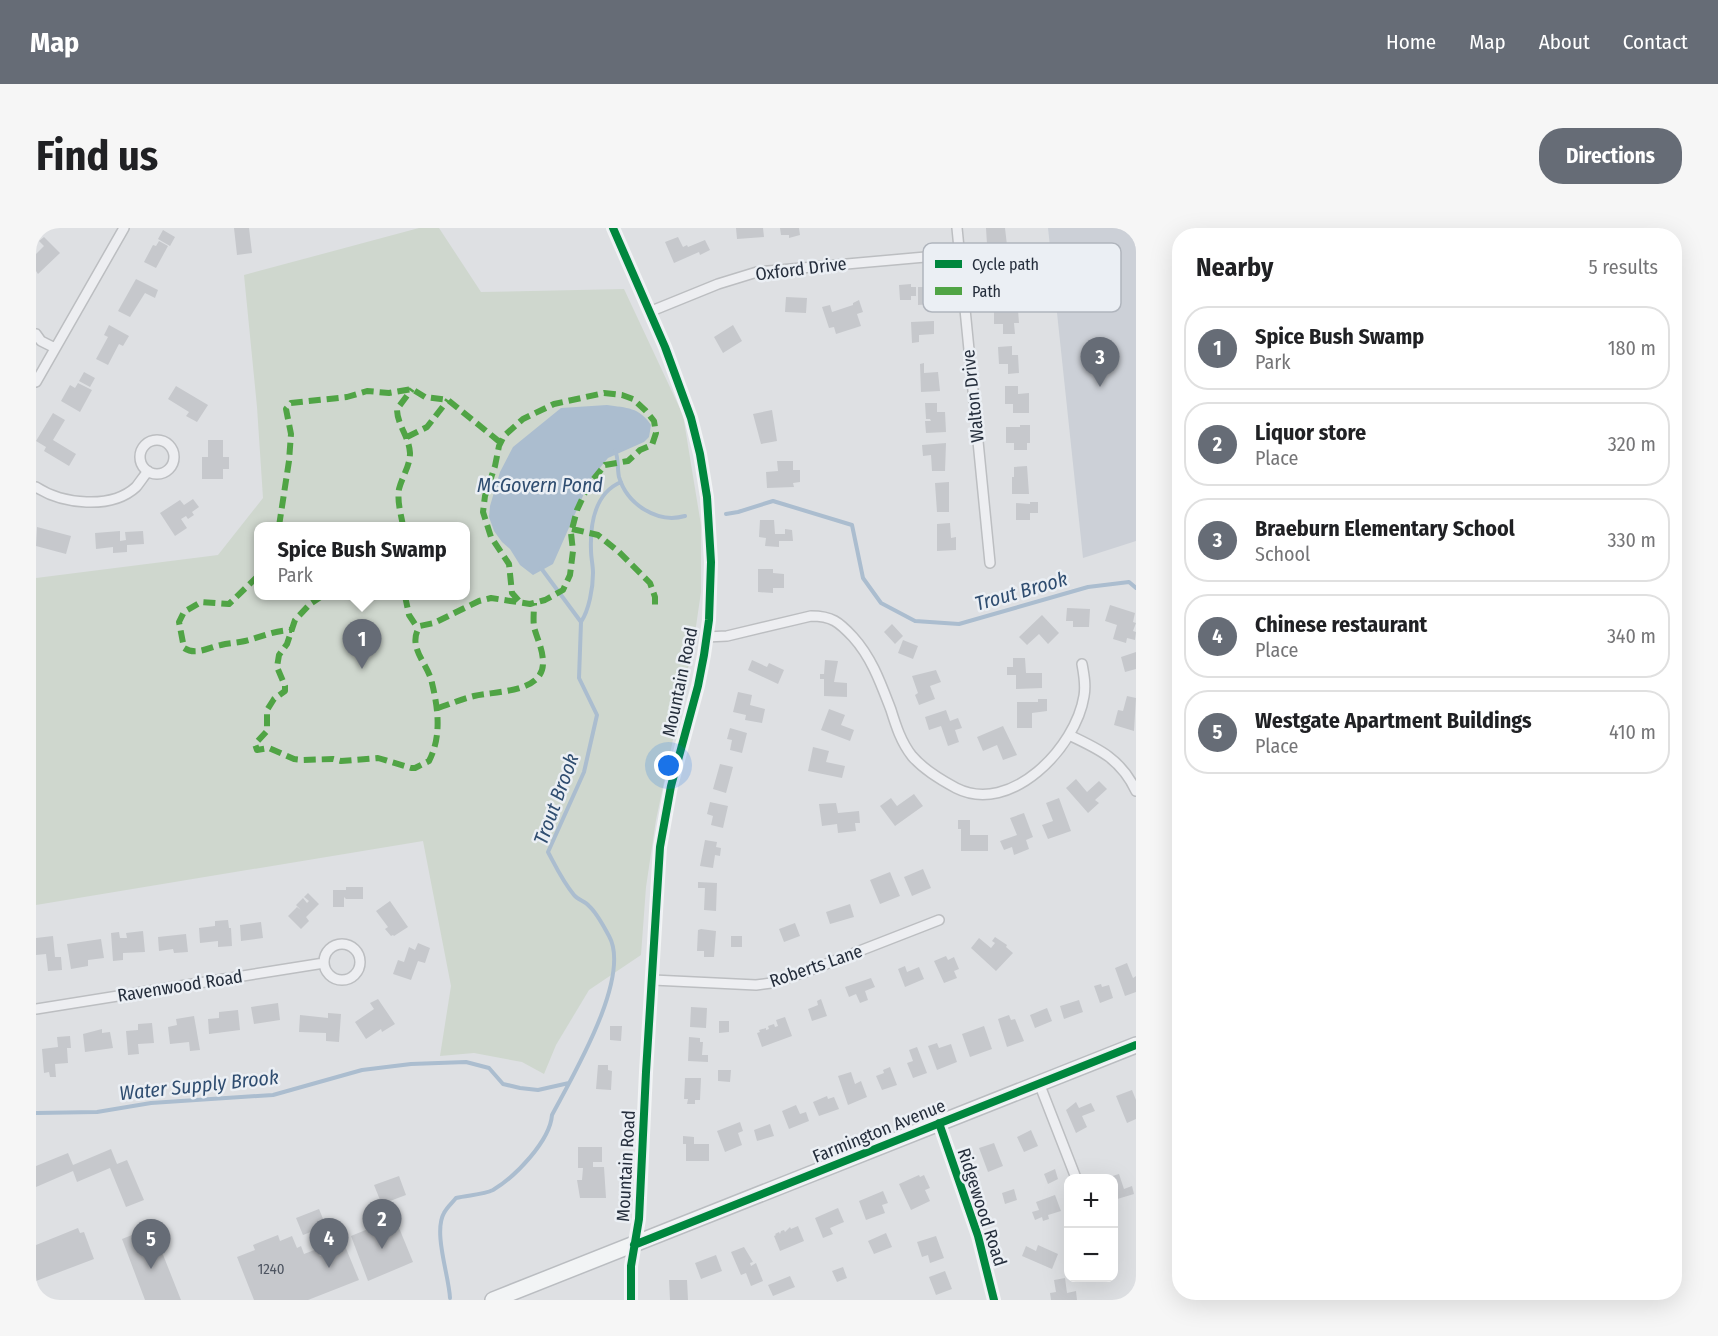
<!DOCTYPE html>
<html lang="en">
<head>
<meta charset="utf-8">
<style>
	:root { --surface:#fff; --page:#f6f6f6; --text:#202124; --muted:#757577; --line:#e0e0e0; --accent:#666c76 }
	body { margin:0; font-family:"Fira Sans Condensed",sans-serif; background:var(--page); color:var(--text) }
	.controls { position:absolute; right:18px; bottom:18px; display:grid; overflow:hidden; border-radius:12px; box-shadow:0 6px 24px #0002 }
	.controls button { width:54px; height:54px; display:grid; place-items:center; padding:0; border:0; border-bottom:2px solid var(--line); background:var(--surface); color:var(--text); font:30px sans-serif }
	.you { position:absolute; left:633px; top:538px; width:21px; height:21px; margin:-15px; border:4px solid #fff; border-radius:50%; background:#1a73e8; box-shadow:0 0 0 9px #1a73e833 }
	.badge { display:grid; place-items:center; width:39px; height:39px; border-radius:50%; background:var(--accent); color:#fff; font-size:20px; font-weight:700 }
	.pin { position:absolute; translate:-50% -50px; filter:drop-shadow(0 2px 3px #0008) }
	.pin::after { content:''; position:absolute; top:32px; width:21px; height:18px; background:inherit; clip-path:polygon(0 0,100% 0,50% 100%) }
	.popup { position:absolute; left:218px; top:294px; width:216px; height:78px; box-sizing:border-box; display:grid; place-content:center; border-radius:12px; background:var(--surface); filter:drop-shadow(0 2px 4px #0005); font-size:20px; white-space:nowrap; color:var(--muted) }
	.popup b { font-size:22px; color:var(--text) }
	.popup::after { content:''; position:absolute; left:50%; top:100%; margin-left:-12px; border:12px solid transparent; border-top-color:var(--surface) }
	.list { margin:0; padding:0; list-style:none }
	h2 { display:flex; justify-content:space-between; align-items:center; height:78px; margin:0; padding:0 24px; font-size:26px }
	h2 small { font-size:20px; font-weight:400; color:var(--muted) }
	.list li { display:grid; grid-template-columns:39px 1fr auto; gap:18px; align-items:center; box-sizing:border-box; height:84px; margin:0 12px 12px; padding:0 12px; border:2px solid var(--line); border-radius:24px }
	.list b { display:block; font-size:22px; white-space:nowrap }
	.list p { margin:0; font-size:20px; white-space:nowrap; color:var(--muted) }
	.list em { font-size:20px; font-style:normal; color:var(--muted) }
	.map { position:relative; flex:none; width:1100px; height:1072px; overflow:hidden; border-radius:24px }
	header { display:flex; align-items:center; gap:36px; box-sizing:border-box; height:84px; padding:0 30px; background:var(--accent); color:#fff }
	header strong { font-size:28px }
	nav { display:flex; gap:33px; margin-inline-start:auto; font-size:21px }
	.intro { display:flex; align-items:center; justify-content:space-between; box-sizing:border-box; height:144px; padding:0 36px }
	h1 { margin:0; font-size:42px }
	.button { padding:15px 27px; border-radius:24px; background:var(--accent); color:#fff; font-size:21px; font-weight:700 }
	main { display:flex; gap:36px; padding:0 36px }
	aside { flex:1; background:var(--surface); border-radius:24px; box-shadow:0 6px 24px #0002 }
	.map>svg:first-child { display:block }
</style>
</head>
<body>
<header>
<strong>Map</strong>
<nav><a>Home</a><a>Map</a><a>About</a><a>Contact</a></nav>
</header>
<div class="intro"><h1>Find us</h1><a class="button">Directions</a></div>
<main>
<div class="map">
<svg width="1100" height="1072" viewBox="0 0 1100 1072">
	<rect width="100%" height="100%" fill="#dee0e3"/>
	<path fill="#ccd0d7" d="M1012,0h88v313l-53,17z"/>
	<path fill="#cfd7ce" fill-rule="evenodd" d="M383,0h20l42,64 143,-3 59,126 18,110v67l-7,48 -38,180 -10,67 -5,68 -52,35 -33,55 -12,29 -22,-12 -48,-9 -34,3 11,-70 -28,-145 -387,64v-327l182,-23 45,-57 -6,-91 -13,-132zM222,298h208v70h-208z"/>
	<path fill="#abbdcf" d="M571,177c20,3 32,2 44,20l-2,12 -5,5 -36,16 -18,22 -37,84 -20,11 -13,-10 -10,-16 -8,-7 -8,-11 -5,-14 1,-11 10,-34 13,-25 48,-39z"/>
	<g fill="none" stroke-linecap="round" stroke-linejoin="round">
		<path stroke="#abbdcf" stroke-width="4" d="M579,222c4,9 2,18 4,27 8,27 38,47 66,39
			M690,286l12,-2 35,-11 79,24 11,53 18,25 34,18 44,3 129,-37 41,-5 7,6
			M545,394c8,-12 12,-34 12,-49 0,-8 -2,-15 -2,-23 -1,-26 4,-57 30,-68
			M0,885l61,-1 54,-9 122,-8 89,-25 49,-6 55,-2 23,6 14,16 17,4 18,2 31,-7
			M414,1070c-1,-22 -17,-66 -6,-85 3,-6 8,-10 12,-15 11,-3 27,-3 37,-8 22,-13 57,-49 59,-75 20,-38 80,-138 57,-179 -5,-9 -12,-23 -20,-30 -4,-5 -11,-6 -15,-11 -11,-13 -18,-28 -26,-43l36,-80 13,-57 -18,-37 2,-56 -40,-54"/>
	</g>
	<path fill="#c6c8cc" d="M198,0h15l3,25 -15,2z
		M700,0h27l1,9 -27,2z
		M744,0h19l1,7 -11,3v-3h-8z
		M950,0h19l3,26 -13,1v-11h-8z
		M127,2l12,7 -5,9 -12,-7z
		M8,9l16,16 -22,21 -2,-3v-17l8,-8 -5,-5z
		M642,9l5,10 4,-2 1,2 17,-7 5,10 -10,5 -1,-3 -25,11 -9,-21z
		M123,13l9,5 -12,22 -12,-6 9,-17 3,1z
		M970,37l1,18 10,2 1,6 -33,3v-2h7l1,-26z
		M100,51l22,11 -3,8 -10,-5 -15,24 -12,-6z
		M875,56v3h5v9h-5v4h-11l-1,-15z
		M882,59h14v17l-14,1z
		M750,69l21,1 -1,15 -21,-1z
		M823,72l4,12 -6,2 4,12 -25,8 -2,-7 -5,1 -7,-21 8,-2 2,7 21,-7v-2z
		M958,77h19l1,6 4,-1 1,13h-5l1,11h-12v-10h-9z
		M898,93v13l-15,1v7l-7,1 -1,-21z
		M73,97l20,11 -6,10 -4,-2 -11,21 -12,-6 12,-22 -4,-2z
		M697,97l9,16 -19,12 -9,-16z
		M976,118v9h6l1,18 -11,1v-10h-9l-1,-17z
		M888,135v10l14,-1 2,19 -19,1 -1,-28z
		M48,144l11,6 -5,9 -11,-6z
		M42,155l14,7 -12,22 -19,-11 9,-16 5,3z
		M140,158l32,19 -11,17 -11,-6 3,-4 -21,-13z
		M969,158h13v8l11,-1v20h-16v-9h-8z
		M889,175h12v9h8l1,20 -20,1 -1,-12h6l-1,-2h-4z
		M736,182l5,31 -16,3 -8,-30z
		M17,185l12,7 -12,20 23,14 -7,12 -25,-15 2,-4 -10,-6z
		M984,197h10v18h-3v7h-13v-7h-8v-16h14z
		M172,212h15v17h6v12h-6v10h-21v-22h6z
		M910,215l-1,28h-13l-1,-16 -8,1 -1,-11z
		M741,233h16v9h7v12l-7,1 1,4 -27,1 -1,-16 12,-1z
		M991,238l2,28h-17v-17h2v-10z
		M913,254v30h-12l-2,-29z
		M157,271l6,8 -7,5 2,3 -6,4 -2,-3 -5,3 6,9 -12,8 -15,-23 20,-13 4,5z
		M994,274h8v11h-8v7h-14v-17l14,1z
		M724,292h14l1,14h10v-5l7,1 1,11h-14v6l-14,-1 1,-8 -7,-1z
		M914,295l1,15 5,-1v13l-19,1v-27z
		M1,299l34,9 -5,18 -30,-8z
		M84,303v10l6,-1 -1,-8 18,-1 1,13 -17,1v7l-14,1v-6l-17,2 -1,-16z
		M722,341h15v4l11,1v14h-11v5l-15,-1z
		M1074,377l25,8 -2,9 3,1 -3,8 3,1 -1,8 -8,-2 -1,5 -13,-4 4,-14 -12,-4z
		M1031,380l23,1 -1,18h-16v-6h-7z
		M1006,387l17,18 -11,11 -9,-10 -12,11 -8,-8z
		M856,396l11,12 -8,8 -11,-12z
		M867,412l15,6 -5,13 -15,-6z
		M1100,424v17l-11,3 -4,-15z
		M977,430h12l1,15h16v15l-26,1v-14h-9v-8h6z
		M716,432l15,7 2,-4 15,7 -6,14 -30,-14z
		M789,432l13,1 -4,21 13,1v14l-23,-1v-17h-4v-5h4z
		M900,442l5,12 -11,4 5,13 -16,6 -4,-10 3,-2 -6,-17z
		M702,464l14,3 -2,10 15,4 -3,14 -17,-3 1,-5 -13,-3z
		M1091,468l9,2 -2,33 -20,-6 4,-15 5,1z
		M1002,471h9v12l-15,2v15h-15v-26h21z
		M793,481l16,6 -4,10 13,5 -4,11 -29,-11z
		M910,482l4,11 8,-3 4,10 -7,2 4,12 -11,4 -7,-20 -12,4 -4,-13z
		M967,498l14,29 -14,5 -6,-15 -14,6 -6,-14z
		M694,500l17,5 -5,20 -12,-3 2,-10 -5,-1z
		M777,519l16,4 -3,11 19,4 -3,12 -34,-7z
		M684,536l13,3 -7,26 -13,-4z
		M1040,551l11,13 12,-11 8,8 -12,11 4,3 -11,10 -22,-25z
		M878,566l9,12 -28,20 -15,-20 11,-8 6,8z
		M1023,570l12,33 -23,8 -6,-14 11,-4 -7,-18z
		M674,574l18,4 -5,22 -12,-3 2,-9 -6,-2z
		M800,575l2,10 21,-2 1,12h-5l1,8 -18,2 -1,-9 -15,2 -3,-22z
		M988,585l9,24 -7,3 3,9 -15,6 -2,-8 -8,3 -4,-9 17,-6 -7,-17z
		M922,592h12v15h18v16h-27v-22h-3z
		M669,612l12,2 -1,5 5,1 -1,8 -5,-1 -2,13 -13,-2z
		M887,641l8,19 -19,8 -8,-19z
		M854,644l10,24 -20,8 -10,-24z
		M662,654l19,1 -1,28 -12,-1 1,-22h-7z
		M310,659h17v12h-17l-2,-2v10h-11v-17h13z
		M272,665l11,11 -13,13 3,4 -8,8 -13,-13 9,-9 4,3 -5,-5 7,-7 4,5 2,-2 -5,-4z
		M354,673l18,26 -14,9 -1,-1 -2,1 -6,-7 3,-2 -12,-16z
		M814,676l4,13 -24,7 -4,-12z
		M192,692l1,8h2l1,18 -14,1v-6l-18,2 -1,-15 16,-2v-5z
		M225,694l2,16 -22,3 -1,-16z
		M759,695l5,13 -16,6 -5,-13z
		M665,701l15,2 -2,26h-10v-6h-7l1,-21z
		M107,703l2,21 -22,1v7l-10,1 -2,-28 8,-1 1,6h7l-1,-5z
		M150,706l2,18 -14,1 -1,-4 -14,2 -1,-14z
		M17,708l2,21h6l1,13 -14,1 -2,-17 -10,1v-17z
		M695,708h11v11h-11z
		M959,709l12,8 -1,2 7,6 -17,18 -25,-23 8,-10 12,10 4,-5 -3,-2z
		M65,711l3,19 -16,2v6l-17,3 -4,-25z
		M382,715l12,5 -5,15 -7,-2 -7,19 -18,-6 5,-14 6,2 5,-15 6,3z
		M910,728l2,4 6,-3 5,12 -5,2 3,7 -13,5 -10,-22z
		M1091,735l6,15 3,-2v16l-11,4 -10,-28z
		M869,738l2,6 12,-5 5,12 -19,8 -7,-18z
		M835,750l4,9 -10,4 3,9 -8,3 -4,-9 -7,3 -4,-10z
		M1065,756l1,3 7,-2 4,13 -13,5 -6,-17z
		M342,771l17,25 -13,8 -1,-3 -15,10 -11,-17 19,-13 -4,-6z
		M785,771l6,17 -15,5 -4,-12 10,-4 -1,-4z
		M1043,772l4,12 -19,7 -4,-13z
		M242,775l2,17 -26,4 -3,-17z
		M655,779l16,1 -1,20 -16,-1z
		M1011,780l5,13 -17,7 -5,-13z
		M202,782l2,20 -31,4 -1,-15 11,-1v-6z
		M292,785l13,1 -2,28 -13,-1v-8l-27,-1 1,-17 28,3z
		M973,787l2,5 4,-1 9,22 -17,6 -9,-28z
		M158,788l6,34 -10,1 -1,-9 -19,2 -2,-17 9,-2 -1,-6z
		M749,789l7,19 -30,11 -5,-14 3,-1 -1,-2 7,-2v2l3,-1 -1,-3 6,-2 1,3 3,-1 -2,-6z
		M683,793h10v11l-10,1z
		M116,795l2,20 -16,1 1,10 -11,1 -2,-24 12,-1v-6z
		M574,798h12l-1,15 -11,-1z
		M948,798l8,23 -22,8 -8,-23z
		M66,801v4l8,-1 3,16 -28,4 -2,-18z
		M34,808l1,12h-4l1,15 -13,1 1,13h-6l-1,-5 -5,1 -2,-24 16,-2 -1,-10z
		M653,809l11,1v4h3l-1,13h6v7l-20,-1z
		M901,815l2,5 12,-4 6,18 -20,8 -9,-24z
		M881,819l10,26 -14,5 -6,-15 6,-2 -4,-11z
		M562,837h10v5l4,1 -1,19 -15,-1z
		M854,839l7,18 -15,5 -6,-14 8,-3 -1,-3z
		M682,842h13l-1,12 -12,-1z
		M815,844l4,12 6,-3 6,16 -19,8 -10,-29z
		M649,850h16l-1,22h-5v4h-8l1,-5h-4z
		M1096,862l4,10v19l-9,4 -11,-27z
		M791,868l1,3 6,-2 5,12 -20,7 -6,-14z
		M1040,874l3,6 12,-5 4,8 -13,5 5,11 -11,6 -10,-23z
		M760,877l4,9 6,-2 3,9 -20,8 -7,-18z
		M704,894l3,9 -5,2 4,12 -17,7 -8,-21z
		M734,896l4,12 -17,5 -3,-11z
		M995,902l7,16 -14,6 -7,-15z
		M647,908l11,1v7h15v17h-23v-17h-3z
		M958,915l9,23 -15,6 -9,-24z
		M542,919h24v15h-9v5h11l2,31h-26l-3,-18h5l1,-12h-5z
		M75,921l6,15 10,-4 17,40 -18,7 -16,-39 -33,14 -4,-11 -37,16v-21l32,-13 5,12z
		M1019,941l3,10 -10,5 -4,-10z
		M1083,946l5,15 8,-3 2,8 -20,6v-22h-8z
		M883,947l1,2 4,-2 6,13 -5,2 5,11 -19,9 -12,-26z
		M363,948l7,19 -16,6 -6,1 -2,-3 -2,1 -6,-15z
		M978,961l3,11 -12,4 -3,-11z
		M847,963l5,12 -6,2 3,8 -19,7 -7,-19z
		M1019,967l6,16 -13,4 1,4 -6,2 -1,-4 -7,3 -3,-8 7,-2 -3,-8z
		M802,980l6,14 -14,6 3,6 -10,4 -8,-20z
		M283,981l7,17 -23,9 -7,-17z
		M359,990l18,44 -45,19 -17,-45z
		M762,998l6,15 -24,10 -6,-15 2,-1 -1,-1 4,-2 1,2 1,-3 3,-1 1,2 5,-5 1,2z
		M116,999l29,73h-36l-23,-61z
		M42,1000l2,5 4,-1 10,27 -58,22v-36z
		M850,1005l6,14 -18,7 -6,-13z
		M242,1007l2,6 12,-5 5,12 4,-2 3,8 13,-5 3,7 25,-10 14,34 -51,20h-54l-17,-43 18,-7 -2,-5z
		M900,1008l8,22 -14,5 -2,-8 -6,2 -5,-15z
		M1002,1017l20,9 -6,15 -30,-13 4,-10 10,5z
		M708,1019l9,15 -3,1 1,3 5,-3 7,18 -12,5 -5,-13 -5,2 -10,-23z
		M680,1027l6,16 -21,8 -6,-16z
		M807,1039l4,11 -10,4 -5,-11z
		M909,1043l7,18 -16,6 -7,-18z
		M754,1048l5,11 -22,9 -5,-11z
		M1029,1050l2,15 9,-2 1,9h-26l-1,-7 6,-1 -2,-12z
		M633,1052h18l1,20h-18z"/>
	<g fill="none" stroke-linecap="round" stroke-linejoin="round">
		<defs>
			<path id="minor" d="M921,0l33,335
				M613,84l69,-28 39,-12 202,-18
				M0,106l5,7 14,7
				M0,154l88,-154
				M104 229a17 17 0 1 1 34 0a17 17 0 1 1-34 0Z
				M0,259c26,17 75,23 100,0 4,-5 8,-11 12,-16
				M670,409l21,-1 84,-20c21,0 28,6 42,21 19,21 28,47 38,73 5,16 10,32 21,46 11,13 29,24 44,32 55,28 120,-41 128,-92 2,-11 0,-21 -2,-32
				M1033,507c30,14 52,24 67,56
				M288 734a18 18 0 1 1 36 0a18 18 0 1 1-36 0Z
				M617,752l103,5 15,-2 37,-12 131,-51
				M0,781l288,-46
				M1003,855l37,95"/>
			<path id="primary" d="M457,1072l643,-255"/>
		</defs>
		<use href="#minor" stroke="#bcbec1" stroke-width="12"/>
		<use href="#primary" stroke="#babdc1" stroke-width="18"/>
		<use href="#minor" stroke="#edeef1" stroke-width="9"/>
		<path stroke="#f2f4f5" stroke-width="14" d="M577,0l52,119 26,71 9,36 7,43 4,65 -2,58 -5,35 -6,31 -27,100 -11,61 -14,225 -7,147 -8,47v34
			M903,895l39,113 16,64"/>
		<use href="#primary" stroke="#f2f4f5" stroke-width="15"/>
		<path stroke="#50a445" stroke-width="6" stroke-dasharray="12 6" stroke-linecap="butt" d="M371,209l20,-10 21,-27
			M243,298l10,-65 2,-27 -5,-25 5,-6 56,-6 20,-6 22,2 23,-4 13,8 23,3 53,43
			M367,298c-2,-12 -6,-24 -4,-37 3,-12 11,-23 11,-36 -1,-17 -13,-28 -13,-44l15,-20
			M536,301l26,6 21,17 31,31 5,14v9
			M222,348l-29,28 -28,-2 -17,10 -5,10 5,26c12,8 25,-1 37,-3 8,-2 16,-2 24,-4 16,-4 31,-11 47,-11
			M286,368l-12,8 -15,16 -8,24 -8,11 -2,12 8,19v5l-11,8 -7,11v21l-12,13 2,6 12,-2 25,11 9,1 30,-1 8,2 37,-3 33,10h4l14,-7c13,-25 9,-53 3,-78 -4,-20 -26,-36 -12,-57
			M369,368l4,19 6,9 5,2 14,-3 45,-22 12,-3 39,6 15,-4 18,-10 7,-15 3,-24 -2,-18 6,-23 11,-24 17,-21 23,-4 12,-11 12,-5 4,-12 -2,-12 -8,-10 -13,-12 -11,-4 -18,-2 -50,11 -31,15 -19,17 -5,10 -4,20 -10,30 -2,16 8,25 18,27 3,29 8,9
			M402,480c12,-4 24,-9 36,-12 21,-5 69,-3 69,-33 0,-14 -6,-24 -9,-36 -1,-8 0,-16 0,-24"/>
		<defs>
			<path id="cycleway" d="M577,0l52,119 26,71 9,36 7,43 4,65 -2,58 -5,35 -6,31 -27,100 -11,61 -14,225 -7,147 -8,47v34
				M903,895l39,113 16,64
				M598,1017l502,-200"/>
		</defs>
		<use href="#cycleway" stroke="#ebeff4" stroke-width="11"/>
		<use href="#cycleway" stroke="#00873e" stroke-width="8"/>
	</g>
	<g text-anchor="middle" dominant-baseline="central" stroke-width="5" stroke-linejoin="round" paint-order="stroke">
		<g font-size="15" fill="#4e5561">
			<text x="235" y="1041">1240</text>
		</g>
		<g font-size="18" fill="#252e3c" stroke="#ebeff4">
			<text transform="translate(765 41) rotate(-7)">Oxford Drive</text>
			<text transform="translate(937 168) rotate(-96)">Walton Drive</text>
			<text transform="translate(644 454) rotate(-78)">Mountain Road</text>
			<text transform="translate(780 738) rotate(-19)">Roberts Lane</text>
			<text transform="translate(144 758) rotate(-9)">Ravenwood Road</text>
			<text transform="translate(843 903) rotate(-22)">Farmington Avenue</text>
			<text transform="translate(590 938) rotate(-87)">Mountain Road</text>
			<text transform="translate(946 979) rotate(72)">Ridgewood Road</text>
		</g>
		<g font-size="20" font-style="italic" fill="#2f4d70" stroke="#ebeff4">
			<text x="504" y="257">McGovern Pond</text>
			<text transform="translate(985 363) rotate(-16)">Trout Brook</text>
			<text transform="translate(520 571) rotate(-70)">Trout Brook</text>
			<text transform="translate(163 857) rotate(-6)">Water Supply Brook</text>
		</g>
	</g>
	<rect x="887" y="15" width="198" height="69" rx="9" fill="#ebeff4" stroke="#b0b5bd" stroke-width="1.5"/>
	<rect x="899" y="32" width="27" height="8" fill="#00873e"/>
	<rect x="899" y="59" width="27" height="8" fill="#50a445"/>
	<g font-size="16" fill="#252e3c">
		<text x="936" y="42">Cycle path</text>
		<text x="936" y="69">Path</text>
	</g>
</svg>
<div class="controls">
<button>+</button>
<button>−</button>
</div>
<div class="you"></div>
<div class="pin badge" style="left:326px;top:441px">1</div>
<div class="popup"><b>Spice Bush Swamp</b>Park</div>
<div class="pin badge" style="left:346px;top:1021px">2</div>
<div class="pin badge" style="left:1064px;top:159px">3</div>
<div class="pin badge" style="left:293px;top:1040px">4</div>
<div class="pin badge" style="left:115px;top:1041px">5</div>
</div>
<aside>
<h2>Nearby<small>5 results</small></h2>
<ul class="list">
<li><span class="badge">1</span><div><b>Spice Bush Swamp</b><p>Park</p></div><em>180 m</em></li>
<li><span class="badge">2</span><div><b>Liquor store</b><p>Place</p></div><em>320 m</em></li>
<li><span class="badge">3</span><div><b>Braeburn Elementary School</b><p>School</p></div><em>330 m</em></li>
<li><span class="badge">4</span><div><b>Chinese restaurant</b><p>Place</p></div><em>340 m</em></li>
<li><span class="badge">5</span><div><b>Westgate Apartment Buildings</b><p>Place</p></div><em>410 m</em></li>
</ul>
</aside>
</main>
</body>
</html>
